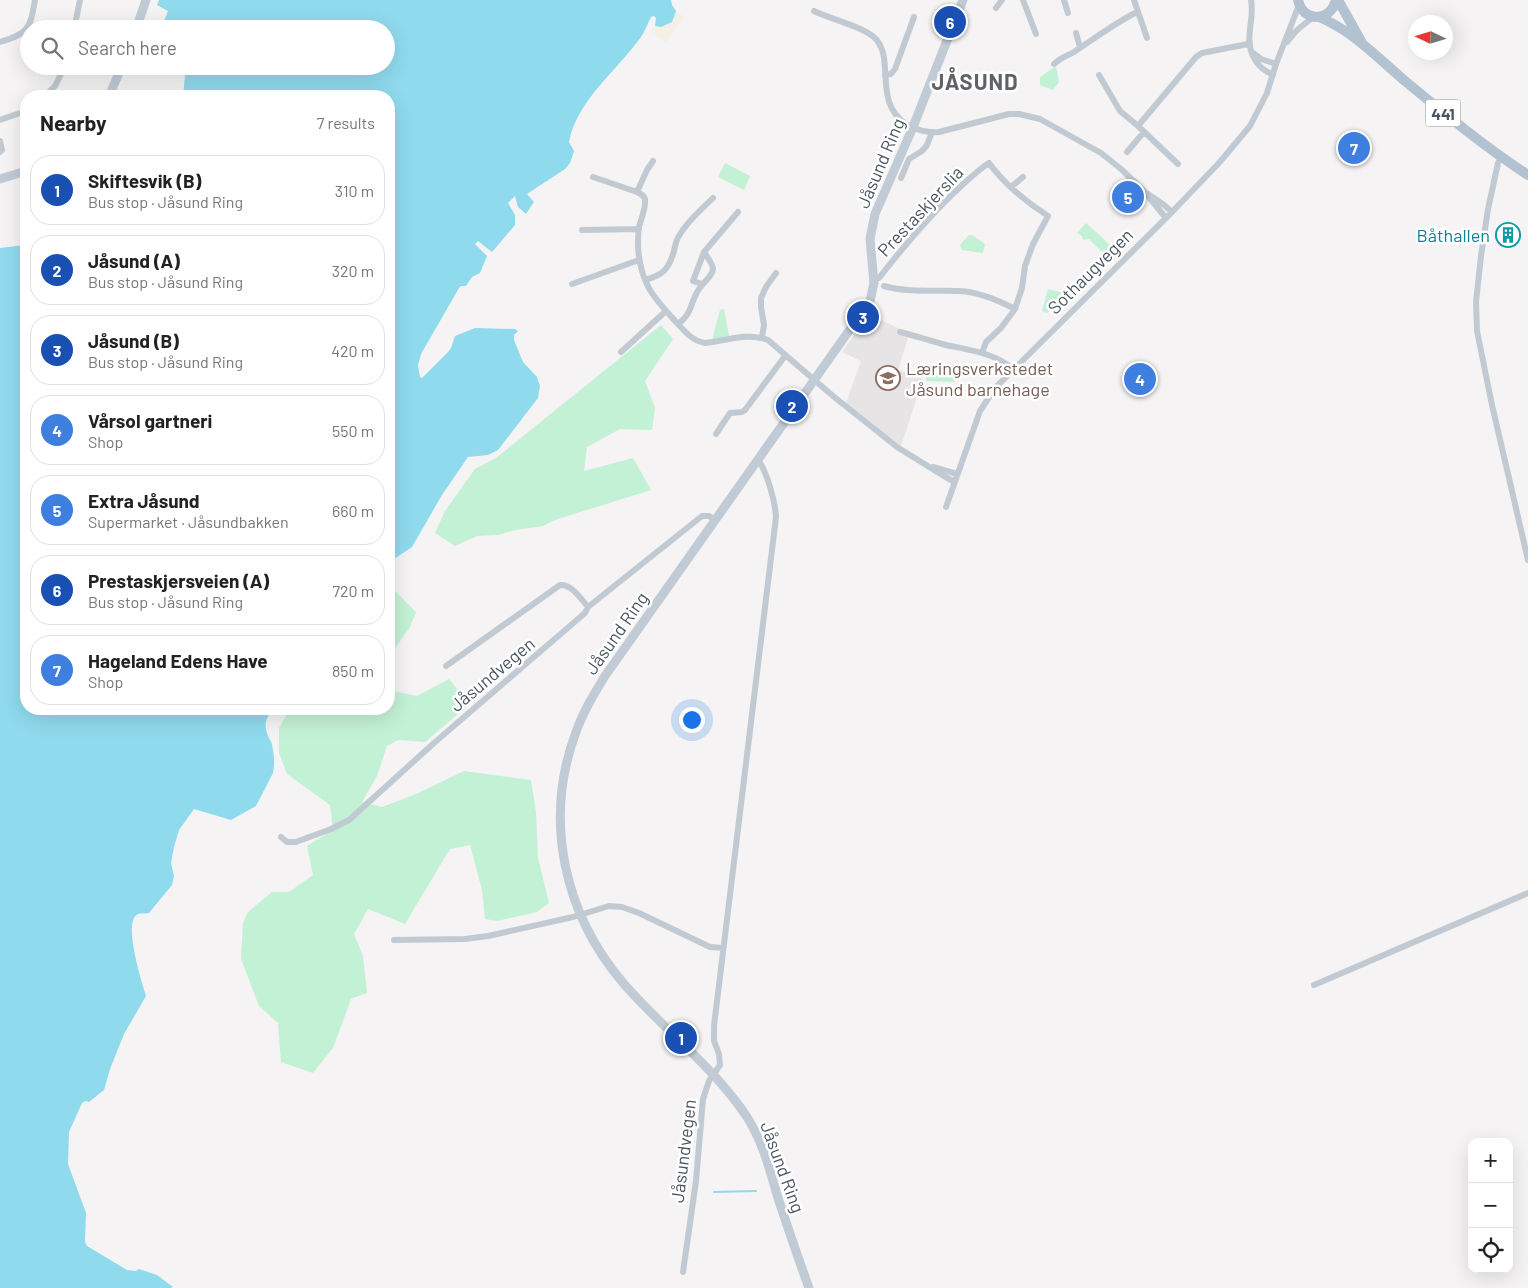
<!DOCTYPE html>
<html lang="en">
<head>
<meta charset="utf-8">
<style>
	:root { --surface:#fff; --page:#f6f6f6; --text:#222; --muted:#767676; --line:#e0e0e0; --accent:#1a73e8 }
	body { margin:0; font-family:Barlow,sans-serif; background:var(--page); color:var(--text) }
	.controls { position:absolute; right:15px; bottom:15px; display:grid; overflow:hidden; border-radius:10px; box-shadow:0 5px 20px #0002 }
	.controls button { width:45px; height:45px; display:grid; place-items:center; padding:0; border:0; border-bottom:1px solid var(--line); background:var(--surface); color:var(--text); font:25px sans-serif }
	.compass { position:absolute; left:1408px; top:15px; width:45px; height:45px; border-radius:50%; background:var(--surface); box-shadow:0 5px 20px #0002; rotate:274deg }
	.you { position:absolute; left:691px; top:719px; width:18px; height:18px; margin:-12px; border:4px solid #fff; border-radius:50%; background:#1a73e8; box-shadow:0 0 0 8px #1a73e833 }
	.badge { display:grid; place-items:center; width:32px; height:32px; border-radius:50%; background:var(--accent); color:#fff; font-size:16px; font-weight:700 }
	.pin { position:absolute; translate:-50% -50%; border:2px solid #fff; box-shadow:0 1px 5px #0006 }
	.list { margin:0; padding:0; list-style:none }
	h2 { display:flex; justify-content:space-between; align-items:center; height:65px; margin:0; padding:0 20px; font-size:21px }
	h2 small { font-size:16px; font-weight:400; color:var(--muted) }
	.list li { display:grid; grid-template-columns:32px 1fr auto; gap:15px; align-items:center; box-sizing:border-box; height:70px; margin:0 10px 10px; padding:0 10px; border:1px solid var(--line); border-radius:20px }
	.list b { display:block; font-size:19px; white-space:nowrap }
	.list p { margin:0; font-size:16px; white-space:nowrap; color:var(--muted) }
	.list em { font-size:16px; font-style:normal; color:var(--muted) }
	.icon { flex:none; width:28px; height:28px; fill:none; stroke:currentColor; stroke-width:2; stroke-linecap:round; stroke-linejoin:round }
	.map { position:relative; flex:none; width:1528px; height:1288px; overflow:hidden }
	.search { position:absolute; background:var(--surface); box-shadow:0 5px 20px #0002; left:20px; top:20px; width:375px; height:55px; display:flex; align-items:center; gap:12px; box-sizing:border-box; padding:0 18px; border-radius:28px; color:var(--muted); font-size:19px }
	.panel { position:absolute; background:var(--surface); box-shadow:0 5px 20px #0002; left:20px; top:90px; width:375px; height:625px; border-radius:20px }
	.map>svg:first-child { display:block }
</style>
</head>
<body>
<div class="map">
<svg width="1528" height="1288" viewBox="0 0 1528 1288">
	<rect width="100%" height="100%" fill="#f5f3f3"/>
	<path fill="#e6e4e5" d="M871,311l10,9 19,9 -2,5 10,4 -10,32 25,9 -22,67 -27,-20 -28,-23 15,-42 -19,-9 22,-31 3,1 3,-5 -2,-2z"/>
	<path fill="#c3f1d5" d="M1056,66l3,16 -6,8 -13,-5v-8z
		M725,163l25,13 -6,14 -26,-13z
		M1086,223l19,17 5,6 -1,7h-6l-14,-14 -6,1 -1,-4 -5,-3z
		M969,235h3l13,9 -2,9 -21,-3 -2,-5z
		M1048,289l12,3 4,5 -17,16 -5,-2z
		M724,309l5,27 -17,4 8,-30z
		M661,325l12,14 -28,42 10,27 -3,22 -32,-1 -33,18 -3,24 49,-13 18,32 -96,30 -12,6 -28,4 -17,5 -21,1 -22,10 -20,-13 10,-22 30,-42 21,-11z
		M937,370l19,5 -2,7 -28,-1 -1,-9 11,4z
		M393,589l23,23 -6,15 -21,30v-65z
		M449,679l21,25 -45,38 -27,-2 -11,6 -10,30 -15,26 20,5 34,-13 48,-23 67,9 5,32 2,46 11,45 -12,9 -40,9 -12,-2 -3,-29 -12,-45 -20,4 -45,75 -37,-15 -14,25 9,22 4,37 -16,6 -18,49 -20,25 -32,-11 -3,-39 -19,-17 -18,-47 2,-36 5,-11 24,-20h17l24,-17 -6,-29 26,-16 -3,-25 -43,-31 -8,-21v-25l11,-19h99v-19l28,6z"/>
	<path fill="#f5f0e5" d="M676,11l8,6 -18,26 -14,-10v-2l3,-5h6l11,-4z"/>
	<path fill="#90daee" d="M159,0h512l1,5 4,6 -4,11 -11,5 -6,-1 1,-8 -2,-2 -3,1c-3,6 -6,14 -10,20 -24,34 -64,63 -72,105l5,9 -4,12 -5,6 -38,25 7,8 -8,12 -8,-7 -3,-11 -7,7 7,12v10l-23,27 -14,-11 -3,3 12,12 -7,17 -8,4 -6,9h-5l-2,2 -38,66 -3,12 2,11 2,1 26,-26 3,-4 4,-12 20,-8 40,1 3,2 -4,4v5l9,22 14,15 3,9 -2,12 -40,52 -10,5 -20,2 -26,38 -30,52 -18,12 -5,5v-468h-206l3,-30h200v-37h-204l-18,-8 4,-10 -11,-6z
		M25,245l1,1v463h248c-9,9 -11,16 -5,29 2,4 2,2 3,7 2,9 3,20 1,28l-17,33 -25,14 -37,-11 -15,21 -5,17 -3,16 3,13 -2,9 -23,28c-3,1 -9,0 -11,1 -16,7 4,69 8,82l-22,38 -14,35 -6,21 -15,12 -4,-1 -3,2 -13,29 -1,32 18,49 -1,29 2,4 40,24 9,1 3,-2 18,6 16,12 -2,1h-171v-1040z"/>
	<g fill="none" stroke-linecap="round" stroke-linejoin="round">
		<path stroke="#90daee" stroke-width="2" d="M714,1192l42,-1"/>
		<path stroke="#c1cad2" stroke-width="6" d="M1023,0l13,34
			M1064,0l4,13
			M1134,0l13,38
			M1251,0c4,19 -7,37 2,56 5,10 10,14 20,19
			M996,8l6,-8
			M814,11c16,8 51,16 62,28 19,22 -3,63 30,85 9,6 22,9 33,8l70,-18h10l21,5 61,34 20,16 22,21 23,28
			M74,29l6,-29
			M1076,33l4,14
			M0,42c29,-9 30,-13 35,-42
			M1287,42l9,-11 17,-14
			M1253,53l8,6 15,5
			M1054,64c6,-6 13,-8 20,-12 21,-14 41,-29 63,-40
			M885,75l6,-1 4,-5 19,-52
			M1099,75l21,36 18,15 40,38
			M45,96l10,-10 10,-20
			M0,120l26,-9
			M1138,126l58,-69 6,-4 46,-9
			M0,141l2,9 -2,2
			M1127,152l17,-20
			M1502,156l-4,7 -10,46 -7,47 -5,46 1,29 15,74 36,155
			M593,177l44,15c4,2 8,4 8,8 1,8 -4,19 -6,27 -1,6 -1,13 -1,19 2,38 16,52 40,78 8,9 15,17 27,19 21,-2 42,-11 63,-3l65,56 64,51 50,31 8,4
			M901,178l8,-19 13,-8 5,-6 5,-13
			M1011,187l12,-10
			M637,192l10,-22 6,-9
			M1148,194l16,11 8,7
			M582,230l57,-1
			M874,279l5,-1c25,-32 50,-62 80,-90 10,-9 19,-18 30,-25 16,22 36,38 59,53l-15,28 -8,22 -3,22 -7,21 -14,19 -15,14 -4,11
			M645,280c18,-5 24,-11 29,-29 1,-5 2,-11 5,-15 8,-15 23,-27 34,-38
			M572,284l67,-24
			M702,284l-9,-3 11,-29 34,-40
			M884,286c25,7 50,4 75,5 20,1 39,9 56,18
			M678,324c16,-11 12,-26 24,-39 4,-5 10,-9 11,-16 0,-5 -6,-12 -9,-17
			M900,332c16,4 31,9 46,13 23,5 49,8 67,24
			M762,337l2,-12 -3,-18v-9l5,-11 10,-14
			M621,352l45,-41
			M716,434l14,-21 12,-1 3,-2 40,-54
			M933,467l24,7
			M946,507l34,-96 15,-23 177,-176 47,-49 31,-37 17,-33 9,-29 23,-59
			M446,666l114,-81c12,-1 21,14 28,22
			M281,837l6,5h9l35,-13 18,-9 85,-77 151,-130 3,-6 114,-91h7l6,4
			M394,940l71,-1 23,-3 85,-19 36,-11 13,1 17,6 71,34 13,1
			M1314,985l214,-92
			M683,1272l13,-91 7,-82 6,-18 11,-16 -1,-11 -5,-13v-15l62,-509c-1,-17 -9,-44 -18,-58"/>
		<path stroke="#c1cbd6" stroke-width="9" d="M136,29l10,-29
			M109,96l13,-30
			M0,179l26,-8
			M809,1288c-11,-30 -21,-60 -31,-90 -8,-27 -15,-56 -31,-81 -33,-50 -84,-88 -123,-133 -60,-70 -81,-164 -48,-252 7,-20 18,-38 29,-56l265,-375 4,-18 -4,-44 5,-25 38,-87 50,-127"/>
		<path stroke="#b3c2d1" stroke-width="10" d="M1298,0c5,23 33,22 38,0
			M1338,0l23,41
			M1319,17c34,14 59,41 86,64 40,33 80,66 123,94"/>
	</g>
	<defs>
		<symbol id="building-ring" viewBox="-11 -11 22 22"><circle r="9.5" fill="#fff" stroke="#0f9aa8" stroke-width="1.5"/><path d="M-4-6H4V6H1V3H-1V6H-4ZM-2.5-4.3h1.7v1.8h-1.7ZM.8-4.3h1.7v1.8H.8ZM-2.5-1h1.7V.8h-1.7ZM.8-1h1.7V.8H.8Z" fill="#0f9aa8"/></symbol>
		<symbol id="school-ring" viewBox="-11 -11 22 22"><circle r="9.5" fill="#fff" stroke="#8d6e63" stroke-width="1.5"/><path d="M0-5L7-2L0 1L-7-2ZM-4 1L0 2.5L4 1V4Q0 6-4 4Z" fill="#8d6e63"/></symbol>
	</defs>
	<g fill-rule="evenodd">
		<use href="#building-ring" x="1494" y="221" width="28" height="28"/>
		<use href="#school-ring" x="874" y="364" width="28" height="28"/>
	</g>
	<g text-anchor="middle" dominant-baseline="central" stroke-width="5" stroke-linejoin="round" paint-order="stroke">
		<rect fill="#fff" stroke="#808990" stroke-width="1" x="1425.5" y="99.5" width="35" height="27" rx="4"/>
		<g font-size="16" font-weight="bold" fill="#4a5661">
			<text x="1443" y="113">441</text>
		</g>
		<g font-size="18" fill="#4a5661" stroke="#fff">
			<text transform="translate(880 163) rotate(-67)">Jåsund Ring</text>
			<text transform="translate(920 211) rotate(-47)">Prestaskjerslia</text>
			<text transform="translate(1090 271) rotate(-45)">Sothaugvegen</text>
			<text transform="translate(616 633) rotate(-55)">Jåsund Ring</text>
			<text transform="translate(492 674) rotate(-40)">Jåsundvegen</text>
			<text transform="translate(683 1151) rotate(-83)">Jåsundvegen</text>
			<text transform="translate(783 1167) rotate(70)">Jåsund Ring</text>
		</g>
		<g font-size="18" fill="#0d838f" stroke="#fff" text-anchor="end">
			<text x="1490" y="235">Båthallen</text>
		</g>
		<g font-size="18" fill="#785e54" stroke="#fff" text-anchor="start">
			<text x="906" y="368">Læringsverkstedet<tspan x="906" dy="21">Jåsund barnehage</tspan></text>
		</g>
		<g font-size="22" font-weight="bold" letter-spacing="1" fill="#5f6368" stroke="#fff">
			<text x="975" y="81">JÅSUND</text>
		</g>
	</g>
</svg>
<div class="controls">
<button>+</button>
<button>−</button>
<button><svg class="icon" aria-label="locate" viewBox="0 0 24 24"><circle cx="12" cy="12" r="6"/><path d="M12 2v4M12 18v4M2 12h4M18 12h4"/></svg></button>
</div>
<svg class="compass" viewBox="-18 -18 36 36"><path d="M0-13l5 13h-10z" fill="#e53935"/><path d="M0 13l5-13h-10z" fill="#767676"/></svg>
<div class="you"></div>
<div class="pin badge" style="left:681px;top:1038px;background:#1a4fb4">1</div>
<div class="pin badge" style="left:792px;top:406px;background:#1a4fb4">2</div>
<div class="pin badge" style="left:863px;top:317px;background:#1a4fb4">3</div>
<div class="pin badge" style="left:1140px;top:379px;background:#3f7fe0">4</div>
<div class="pin badge" style="left:1128px;top:197px;background:#3f7fe0">5</div>
<div class="pin badge" style="left:950px;top:22px;background:#1a4fb4">6</div>
<div class="pin badge" style="left:1354px;top:148px;background:#3f7fe0">7</div>
<div class="search"><svg class="icon" aria-label="search" viewBox="0 0 24 24"><circle cx="10" cy="10" r="6"/><path d="M15 15l6 6"/></svg>Search here</div>
<section class="panel">
<h2>Nearby<small>7 results</small></h2>
<ul class="list">
<li><span class="badge" style="background:#1a4fb4">1</span><div><b>Skiftesvik (B)</b><p>Bus stop · Jåsund Ring</p></div><em>310 m</em></li>
<li><span class="badge" style="background:#1a4fb4">2</span><div><b>Jåsund (A)</b><p>Bus stop · Jåsund Ring</p></div><em>320 m</em></li>
<li><span class="badge" style="background:#1a4fb4">3</span><div><b>Jåsund (B)</b><p>Bus stop · Jåsund Ring</p></div><em>420 m</em></li>
<li><span class="badge" style="background:#3f7fe0">4</span><div><b>Vårsol gartneri</b><p>Shop</p></div><em>550 m</em></li>
<li><span class="badge" style="background:#3f7fe0">5</span><div><b>Extra Jåsund</b><p>Supermarket · Jåsundbakken</p></div><em>660 m</em></li>
<li><span class="badge" style="background:#1a4fb4">6</span><div><b>Prestaskjersveien (A)</b><p>Bus stop · Jåsund Ring</p></div><em>720 m</em></li>
<li><span class="badge" style="background:#3f7fe0">7</span><div><b>Hageland Edens Have</b><p>Shop</p></div><em>850 m</em></li>
</ul>
</section>
</div>
</body>
</html>
